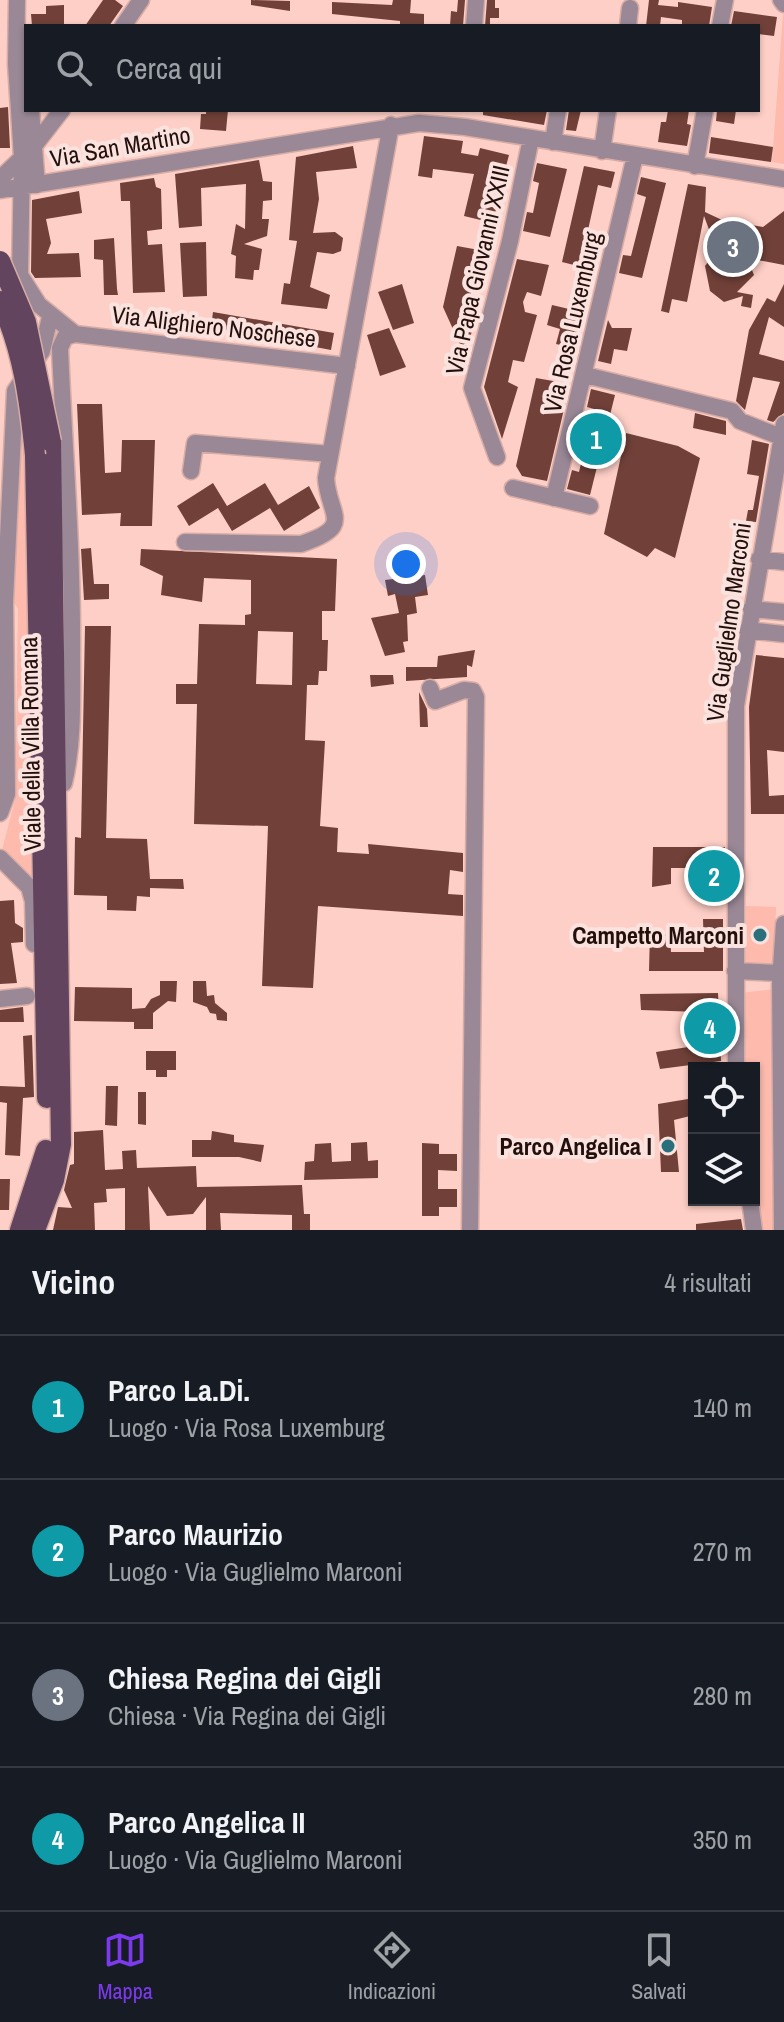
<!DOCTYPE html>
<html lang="it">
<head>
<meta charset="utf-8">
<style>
	:root { --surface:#171b24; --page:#242831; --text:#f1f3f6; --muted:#9ea1a6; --line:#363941; --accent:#7c3aed }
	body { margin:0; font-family:"Archivo Narrow",sans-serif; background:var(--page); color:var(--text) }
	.controls { position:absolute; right:24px; bottom:24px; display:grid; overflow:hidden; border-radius:0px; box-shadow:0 2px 6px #0004 }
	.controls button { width:72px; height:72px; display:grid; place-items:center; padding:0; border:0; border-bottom:2px solid var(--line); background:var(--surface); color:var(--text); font:40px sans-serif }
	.you { position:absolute; left:406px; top:564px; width:28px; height:28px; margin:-20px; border:6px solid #fff; border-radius:50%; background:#1a73e8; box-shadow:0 0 0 12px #1a73e833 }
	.badge { display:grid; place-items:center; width:52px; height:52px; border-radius:50%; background:var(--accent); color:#fff; font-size:26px; font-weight:700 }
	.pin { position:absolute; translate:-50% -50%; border:4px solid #fff; box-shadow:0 2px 8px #0006 }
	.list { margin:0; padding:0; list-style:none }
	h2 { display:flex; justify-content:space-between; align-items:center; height:104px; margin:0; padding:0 32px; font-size:34px }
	h2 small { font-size:26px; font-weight:400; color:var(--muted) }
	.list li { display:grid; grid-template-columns:52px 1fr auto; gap:24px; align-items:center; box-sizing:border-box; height:144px; padding:0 32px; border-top:2px solid var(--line) }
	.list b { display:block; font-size:30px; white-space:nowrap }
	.list p { margin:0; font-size:26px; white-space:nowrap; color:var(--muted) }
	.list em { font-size:26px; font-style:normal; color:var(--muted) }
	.icon { flex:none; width:44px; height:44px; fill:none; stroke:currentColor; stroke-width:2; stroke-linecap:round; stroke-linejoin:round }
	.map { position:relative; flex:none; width:784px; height:1230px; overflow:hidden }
	.search { position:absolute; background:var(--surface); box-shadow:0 2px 6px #0004; left:24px; right:24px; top:24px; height:88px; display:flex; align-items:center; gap:20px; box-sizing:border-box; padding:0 28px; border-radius:0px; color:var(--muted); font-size:30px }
	.sheet { height:680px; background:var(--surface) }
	nav { display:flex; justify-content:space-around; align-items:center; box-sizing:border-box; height:112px; border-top:2px solid var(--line); background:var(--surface); font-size:22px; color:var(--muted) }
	nav a { display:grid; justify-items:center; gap:4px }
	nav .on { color:var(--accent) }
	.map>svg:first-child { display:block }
</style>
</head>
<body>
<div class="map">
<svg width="784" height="1230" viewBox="0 0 784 1230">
	<rect width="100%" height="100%" fill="#fecfc6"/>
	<path fill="#fdbaad" d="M783,14l1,1v149l-12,-2z
		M19,385l7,46 12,464 -36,-45 13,-50 3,-191 -6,-10z
		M746,906l30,1 -2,57 -29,-1z
		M775,989l-3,32 7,209h-20l-5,-45v-117h-9l-4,-75z"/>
	<path fill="#714139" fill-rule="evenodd" d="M103,0h12l8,6 -14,20h-24z
		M251,0l39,1v10l-39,-6z
		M393,0h18l-1,13 14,1v12h-24v-5l-68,-7v-12l60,3z
		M458,0h7l-2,26h-13l1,-15 6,1z
		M487,0h8v8h4v10h-9v8h-5z
		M649,0h10l-1,5 20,2v-5l34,5 -3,19h-27v-6l-21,-3 -1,9h-14z
		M64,5v19l-32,2 -1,-12h15v-8z
		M734,11l43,6 -3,19 -16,-2v-8h-27z
		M8,107l2,41h-10v-40z
		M206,110h22l-2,21 -26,-2 1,-15h5z
		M483,110h64l-3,15 -61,-10z
		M569,110h12l-5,21 -10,-1z
		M668,110h21l-2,14 4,1 -4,21 -29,-4 3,-20h5z
		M717,110h19l-2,14 -18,-3z
		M424,136l39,5 -2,12 17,3 2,-8 29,7 -5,19 -8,-2 -8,31 9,2 -4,18 -29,-7 10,-42 -41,-5 -1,9 -14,-2z
		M711,137l62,10 -2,15 -62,-9z
		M353,146l4,22 -41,4 3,27 -6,34 22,-1 8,6 -2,13 -8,3 -16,-2 -7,35 20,8 -3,14 -46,-5 3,-21 6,1 7,-43 -8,-1 7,-83z
		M259,160l4,21 9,1v18l-9,1 -1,18h7l-2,17 -23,8 18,5 -3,21h-5l-1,10 -18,-2 1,-22 -5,-2 5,-30 9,5 1,-45 -45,4 1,38 -23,2 -4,-54z
		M537,163l30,6 -17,68 -27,-6 4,-19 6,1 6,-30 -6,-2z
		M584,166l31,6 -4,16 -13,-3 -14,63 13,3 -3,19 -32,-8z
		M641,177l25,6 -24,95 -23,-5 4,-18 8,1 15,-59 -9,-3z
		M154,178l2,9 5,2 1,35v5l-15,2 1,14 14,-1 3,48 -32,1 -3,-92h-9l-1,-18z
		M688,184l18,3 -1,25 17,8 41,7 21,-16v54l-37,-7 7,17 -17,17 16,3 -2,13 -10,-2 2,-10 -19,6 -14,-11 -5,-25 12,-15 -13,-35 -17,86 -15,-3 -3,14 -8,-2z
		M79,191l3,22 -36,6 5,24 -4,11 32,-1 2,24 -46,1 -4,-6 1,-72z
		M114,238l3,51 1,6h-14l-1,-35 -9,-1v-19z
		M206,242l1,54 -24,1 -3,-54z
		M457,246l33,6 -5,22 -10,-2 -6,32 9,1 -10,42 -6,2 -19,-42z
		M517,259l32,6 -8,31 -14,-4 -4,10 2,10 12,3 -13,47 -11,-2 -5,22 10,5 -16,52 -18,-52z
		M402,284l12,39 -21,7 -15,-38z
		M784,284v43l-15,-10 -10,37 25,7v52l-11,9 -6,-2 13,-38 -27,-5 -8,33 -9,-9 13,-71 18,-32 8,4z
		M571,304l16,2 -13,42 -18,-4 4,-15 -13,-4 5,-20 17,4z
		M213,312l121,21 -3,17 -120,-23z
		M608,320l4,8h20l-5,23 -13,-2 -3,15 -13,-3z
		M389,328l17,39 -26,9 -13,-41z
		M536,378l34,6 -23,97 -25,-5 -6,-10z
		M591,389l24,6 -25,100 -23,-6 5,-19 7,2 15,-63 -7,-2z
		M77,404h25l3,69 16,-1 1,-32h33l-3,86h-32l1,-13 -39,2z
		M695,413l31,8v14l-33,-7z
		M626,433l52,13 22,12 -25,100 -20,-10 -8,9 -43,-23z
		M752,440l17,4 -13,78 -10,-1 2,-11h5l6,-34 -12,-2z
		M213,483l14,23 38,-23 13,22 31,-19 11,22 -36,23 -14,-23 -38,23 -14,-23 -29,18 -12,-20z
		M91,548l3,36h15v15l-25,1 -3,-51z
		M141,549l196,10 -2,52h-13v29h6l-1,31h-8l-1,14h-11l-2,55 20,1 -5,85 18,2 -1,24 32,2 -1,-10 95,9v19l-13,-2 -2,24 15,1v21l-145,-10 -5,82 -51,-2 6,-160 -74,-2 3,-120h-21v-20h21l2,-60 46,1v-10l6,-1v-34l-47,-2 -2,24 -41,-7 2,-19 -23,-11zM258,631l35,1 -1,53 -36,-1z
		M425,575l3,20 -13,2 2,16 -10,2 1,26 -5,1 2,10 -20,4 -14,-38 28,-5 -4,-19 -7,2 -3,-16z
		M85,626h26l-5,212 41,1 3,40h33l1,10 -34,-1v9l-13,-1 -1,15 -29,-1v-14l-33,-1 1,-58 6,1z
		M475,650l-3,17 -5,-2v12l-61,4v-14h31l1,-11z
		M756,655l28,3v94l-17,-2 2,46 15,-1v19h-33l-2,-107z
		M370,675h23l1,9 -23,3z
		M419,692l8,17 1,18h-8z
		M653,847h72v52l-22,1v-32h-32v16l-19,3z
		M14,900l1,23 8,5v14l-12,1 6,40 -17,1v-83z
		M703,919h20v52h-74l1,-39 20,3 1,17h33z
		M160,981h17l-1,21 -8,-1 -15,12v16h-19v-7l-60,-1 1,-34 57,1v21l13,-1 6,-9 9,-4z
		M193,981h13l1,15 7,-1 1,8 12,10v8l-10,-1 -1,-6 -6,-1 -3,-6 -14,-5z
		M718,993l3,68 -61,8 -4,-17 45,-7 -1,-33 -59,-2 -1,-16z
		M23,1007l1,15h-24v-12z
		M32,1035l2,62 -11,1 -3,58 -15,-1 2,-52 -7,-1v-16l25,1 -2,-51z
		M146,1051h30v19h-9v7h-11v-7h-10z
		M106,1086h12l-1,40 -12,-1z
		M138,1092h8v33l-8,-1z
		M694,1098v17l-20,5 5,52h-18l-3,-68z
		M103,1130l2,40 18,-1 -1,-18 14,-1 1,18 59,-2 1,21 105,-2 2,29h6v16h-18v-15l-72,-2 1,17h-15v-33l-13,17 -26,2 -19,-30 2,44h-25v-42l-19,1 1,13 -13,1 1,27h-42l5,-23 14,1 -8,-18 6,-25 4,-1v-32z
		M212,1131l22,4v7l30,3 -3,17 -22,-5h-47v-17h19z
		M367,1142l1,19 10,-1v18l-74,2 1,-18 9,-1 1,-17 16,-1 1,19 19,-1v-18z
		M422,1143l17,1v10h18v17l-19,-1v19h19v18h-18v9h-17z
		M0,1179h10l-1,31h-9z
		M741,1219l2,11h-47v-6z"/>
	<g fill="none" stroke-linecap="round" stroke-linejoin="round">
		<defs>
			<path id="minor" d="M17,0l-1,64 6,94 -2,117 19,30 36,29 272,32
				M781,0l3,4
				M123,26l18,-26
				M474,26l2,-26
				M628,26l2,-18
				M720,26l5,-26
				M31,110l6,75
				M553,142l5,-32
				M602,151l6,-41
				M695,166l10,-56
				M0,179l34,-33 28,-36
				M0,190l419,-67 46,4 319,52
				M585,375l147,36 8,10 41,16
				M497,457l-25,-69 38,-147 21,-103
				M191,471l4,-28 135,11
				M513,488l77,18
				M554,498l81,-342
				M185,542l116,2c55,-18 27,-29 25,-66l65,-353
				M759,559l25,3
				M751,609l33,3
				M747,630l37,4
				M430,688l5,13 29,-11 9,1 3,6 -6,533
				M56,787l8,-4c10,-42 8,-85 8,-128 1,-103 -8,-205 -12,-307l5,-11 10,-3
				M0,813l7,-19 -2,-193 10,-210 27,-40 8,-34
				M0,858l29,29 4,14 1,43
				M735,971l45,2
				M0,999l27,-3
				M736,1068v-362l48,-282
				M750,1200l4,30
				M782,1230l-2,-249 4,-57"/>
			<path id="major" d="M35,455l12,643
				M20,1230l26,-80
				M35,1230l19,-50 7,-36 -10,-702"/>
		</defs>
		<use href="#minor" stroke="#d7aca5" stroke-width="19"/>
		<use href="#major" stroke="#d7aca5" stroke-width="23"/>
		<use href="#minor" stroke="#9a8897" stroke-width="16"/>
		<use href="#major" stroke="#62445f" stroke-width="20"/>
		<defs>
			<path id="major-bridge" d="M0,261l26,61 25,120
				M0,301c23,47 30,103 35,154"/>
		</defs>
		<use href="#major-bridge" stroke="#d7aca5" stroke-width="23" stroke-linecap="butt"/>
		<use href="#major-bridge" stroke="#62445f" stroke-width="20"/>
	</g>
	<g fill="#29707c" stroke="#fae2de" stroke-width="3">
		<circle cx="760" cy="935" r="8"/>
		<circle cx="668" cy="1146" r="8"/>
	</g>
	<g text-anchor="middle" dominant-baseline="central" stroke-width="8" stroke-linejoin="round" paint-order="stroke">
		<g font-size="24" fill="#230f0c" stroke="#fae2de">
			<text transform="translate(120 146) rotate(-10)">Via San Martino</text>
			<text transform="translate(477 270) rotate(-77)">Via Papa Giovanni XXIII</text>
			<text transform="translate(572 322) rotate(-77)">Via Rosa Luxemburg</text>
			<text transform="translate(214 326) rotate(7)">Via Alighiero Noschese</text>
			<text transform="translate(728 622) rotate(-82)">Via Guglielmo Marconi</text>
			<text transform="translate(30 744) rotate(-91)">Viale della Villa Romana</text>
		</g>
		<g font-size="24" font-weight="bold" fill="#230f0c" stroke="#fae2de" text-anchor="end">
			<text x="744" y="935">Campetto Marconi</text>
			<text x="652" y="1146">Parco Angelica I</text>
		</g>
	</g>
</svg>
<div class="controls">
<button><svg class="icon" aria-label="locate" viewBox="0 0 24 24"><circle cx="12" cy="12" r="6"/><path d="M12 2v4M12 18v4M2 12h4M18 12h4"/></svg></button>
<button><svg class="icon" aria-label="layers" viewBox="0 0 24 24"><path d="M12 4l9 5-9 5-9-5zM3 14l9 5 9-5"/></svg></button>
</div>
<div class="you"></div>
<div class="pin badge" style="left:596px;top:439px;background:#0f9aa8">1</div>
<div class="pin badge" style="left:714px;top:876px;background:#0f9aa8">2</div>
<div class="pin badge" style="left:733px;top:247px;background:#6b7280">3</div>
<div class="pin badge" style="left:710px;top:1028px;background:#0f9aa8">4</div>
<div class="search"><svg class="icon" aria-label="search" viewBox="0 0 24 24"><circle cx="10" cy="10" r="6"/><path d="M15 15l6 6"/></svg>Cerca qui</div>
</div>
<section class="sheet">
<h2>Vicino<small>4 risultati</small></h2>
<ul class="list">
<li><span class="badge" style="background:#0f9aa8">1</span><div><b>Parco La.Di.</b><p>Luogo · Via Rosa Luxemburg</p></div><em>140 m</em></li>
<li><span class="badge" style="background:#0f9aa8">2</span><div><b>Parco Maurizio</b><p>Luogo · Via Guglielmo Marconi</p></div><em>270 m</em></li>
<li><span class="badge" style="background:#6b7280">3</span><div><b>Chiesa Regina dei Gigli</b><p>Chiesa · Via Regina dei Gigli</p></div><em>280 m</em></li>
<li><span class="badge" style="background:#0f9aa8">4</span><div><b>Parco Angelica II</b><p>Luogo · Via Guglielmo Marconi</p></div><em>350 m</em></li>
</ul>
</section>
<nav>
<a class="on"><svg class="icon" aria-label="map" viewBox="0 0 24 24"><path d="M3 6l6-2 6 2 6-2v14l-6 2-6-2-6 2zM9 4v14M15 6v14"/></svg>Mappa</a>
<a><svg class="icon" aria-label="directions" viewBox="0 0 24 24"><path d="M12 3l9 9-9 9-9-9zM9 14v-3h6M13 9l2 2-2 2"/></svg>Indicazioni</a>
<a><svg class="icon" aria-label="saved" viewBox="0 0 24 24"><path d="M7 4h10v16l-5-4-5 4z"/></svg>Salvati</a>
</nav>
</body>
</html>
